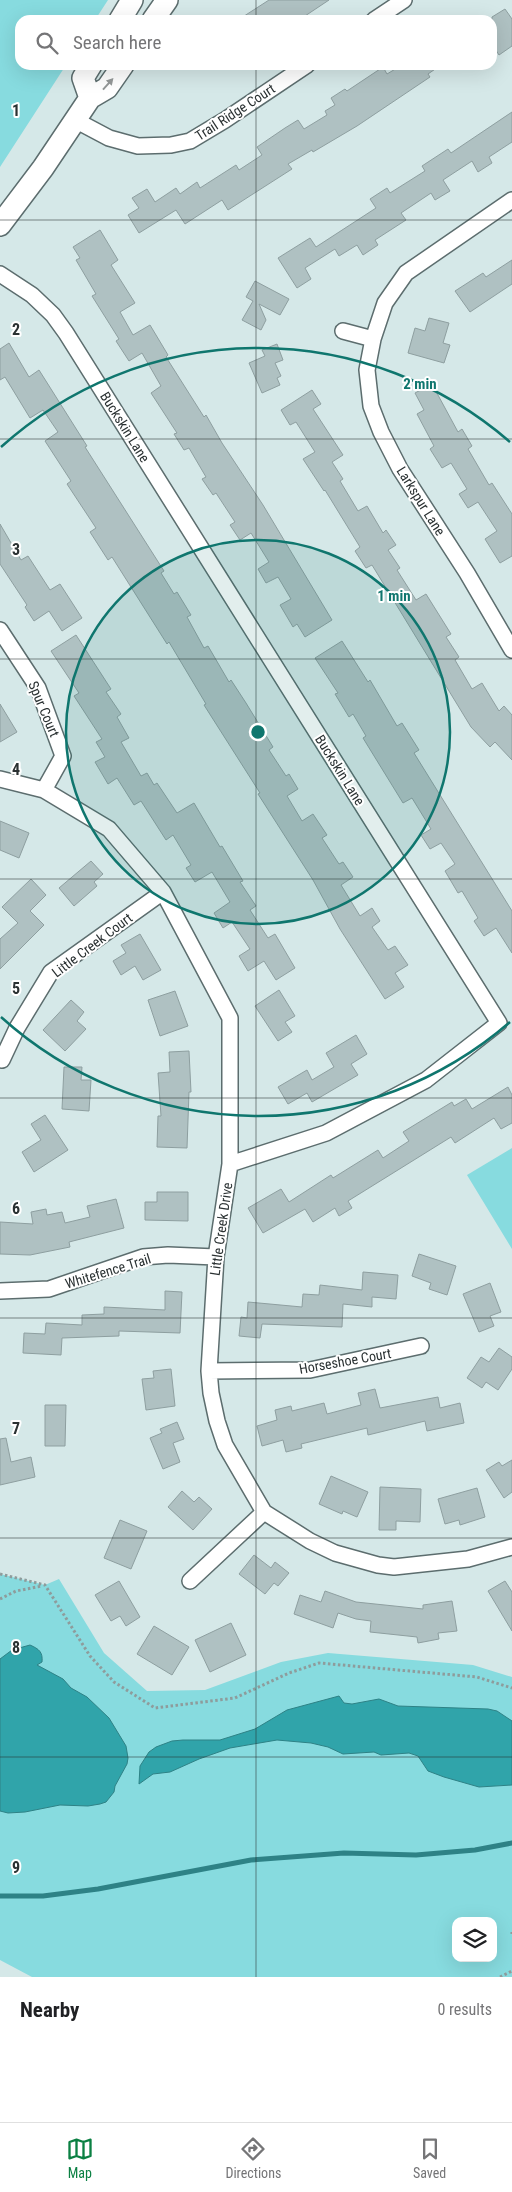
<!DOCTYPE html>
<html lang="en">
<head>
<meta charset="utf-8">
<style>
	:root { --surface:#fff; --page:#f2f2f2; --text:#202124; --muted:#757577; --line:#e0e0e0; --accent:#0b8043 }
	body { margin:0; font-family:"Roboto Condensed",sans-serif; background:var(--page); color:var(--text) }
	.controls { position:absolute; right:15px; bottom:15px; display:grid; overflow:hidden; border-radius:10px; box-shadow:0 5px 20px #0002 }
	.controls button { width:45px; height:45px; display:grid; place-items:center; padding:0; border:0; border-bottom:1px solid var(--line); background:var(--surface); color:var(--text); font:25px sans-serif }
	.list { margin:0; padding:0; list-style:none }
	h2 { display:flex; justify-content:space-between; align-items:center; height:65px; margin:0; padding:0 20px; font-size:21px }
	h2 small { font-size:16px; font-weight:400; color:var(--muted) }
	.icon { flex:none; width:28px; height:28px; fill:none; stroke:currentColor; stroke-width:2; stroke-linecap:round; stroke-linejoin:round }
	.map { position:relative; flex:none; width:512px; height:1977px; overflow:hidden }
	.search { position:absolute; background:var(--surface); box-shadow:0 5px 20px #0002; left:15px; right:15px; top:15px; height:55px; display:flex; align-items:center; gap:12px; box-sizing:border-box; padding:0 18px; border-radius:15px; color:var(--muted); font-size:19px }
	.sheet { height:145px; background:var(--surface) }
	nav { display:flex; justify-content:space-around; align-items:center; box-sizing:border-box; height:70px; border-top:1px solid var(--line); background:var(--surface); font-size:14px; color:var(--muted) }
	nav a { display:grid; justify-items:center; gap:2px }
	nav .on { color:var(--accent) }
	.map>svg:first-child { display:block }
</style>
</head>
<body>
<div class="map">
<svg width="512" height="1977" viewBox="0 0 512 1977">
	<rect width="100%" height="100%" fill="#d5e8e8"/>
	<path fill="#87dbdf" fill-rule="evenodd" d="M0,0h108l-13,20h-75v45h46l-66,102z
		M512,1148v101l-45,-74z
		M0,1574l45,11 14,-6 45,74 43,38 58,-1 76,-28 47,-9 145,12 39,12v300h-480l-32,-17zM456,1921h37v37h-37z"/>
	<path fill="#30a4aa" stroke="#2e8286" d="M30,1645c9,4 13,7 12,17l-5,3 26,14 8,9 16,9 22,21 17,28 2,12 -1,6 -12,22 -1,6 -8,10 -6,2 -12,2 -28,-1 -35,7 -17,1 -8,-2v-152l12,-9z
		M339,1696l5,7 8,1 27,-5 19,7 90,3 9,2 15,10v64l-33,2 -35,-10 -16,-6 -10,-15 -9,-3 -28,2 -7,-3 -31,2 -15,-7 -17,-4 -34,-3 -47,8 -31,11 -29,13 -17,2 -14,10 1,-18 9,-14 7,-5 16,-6 11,-1h37l35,-11 32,-19z"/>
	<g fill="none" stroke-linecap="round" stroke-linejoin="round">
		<path stroke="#2e8286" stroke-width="5" d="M0,1896h43l55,-7 153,-29 93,-7 72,2 59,-5 37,-7"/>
	</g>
	<path fill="#afc1c2" stroke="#8e9fa0" d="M269,0h60l-30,20h-61z
		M505,9l7,10v27l-13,9 -7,-11v-27z
		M402,65h39l-13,9 2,3 -73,49 -44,26 -1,-2 -24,14 4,5 -64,41 -6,-10 -37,24 -9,-14 -37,23 -11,-18 11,-7 -7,-10 15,-9 8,13 21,-14 4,6 17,-12 3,6 36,-23 3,5 23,-15 -5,-8 28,-19 13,-8 6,9 23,-14 -2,-4 10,-6 -4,-7 14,-9 2,2 36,-24 4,7z
		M512,112v30l-23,15 3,6 -14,9 -6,-11 -29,19 7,11 -15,9 -4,-7 -30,20 5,7 -31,20 3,5 -15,10 -6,-10 -18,11 -4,-7 -30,19 6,11 -14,9 -19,-30 32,-20 6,9 60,-39 -6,-9 17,-11 3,5 35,-22 -3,-5 26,-17 3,4z
		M100,230l18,30 -7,5 24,38 -15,9 13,23 17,-10 18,30 -2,2 38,60 2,-2 16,28 41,62 69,115 -27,17 -8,-13 -4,3 -13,-22 11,-6 -13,-22 -12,6 -8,-14 11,-7 -18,-29 -11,7 -10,-15 5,-3 -19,-29 -3,2 -11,-16 4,-2 -17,-29 -5,2 -10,-16 3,-1 -26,-40 10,-7 -19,-33 -13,8 -13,-20 3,-2 -27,-43 4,-2 -20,-34 4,-2 -7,-11z
		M512,260v24l-42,28 -15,-21 28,-18 3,4z
		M255,281l34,18 -9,16 -21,-11 7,16 -5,10 -19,-10 11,-19 -7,-4z
		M429,318l20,5 -6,20 7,2 -6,18 -36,-10 7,-25 10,3z
		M9,343l20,34 10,-7 48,76 -2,1 79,124 -3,2 13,21 3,-2 14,23 -4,2 17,31 4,-2 21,36 2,-2 15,23 27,44 -4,3 17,26 3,-2 9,15 -11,7 15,25 11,-7 14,21 -5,3 17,26 4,-2 10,15 -12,8 19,31 12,-8 8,13 -8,6 16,23 7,-4 13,19 -13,8 9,14 -19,12 -45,-70 -27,-49 -55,-86 2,-1 -56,-88 2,-1 -37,-62 -2,2 -55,-87 -4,3 -18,-28 6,-4 -29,-44 4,-3 -26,-40 13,-9 -15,-22 -13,8 -25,-41 -5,3v-31z
		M277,344l6,16 -8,3 6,13 -4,2 3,7 -18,8 -13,-30 16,-7 -3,-6z
		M432,384l26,48 4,-3 10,17 -4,3 21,36 3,-2 20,31v42l-12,7 -15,-24 12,-8 -19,-29 -10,6 -9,-14 8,-5 -16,-26 -9,5 -12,-19 4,-3 -17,-32 7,-4 -9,-17z
		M312,390l9,14 -8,5 30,46 -11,7 11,17 -3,2 18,30 9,-5 16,27 3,-3 10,15 -8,5 12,18 -3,2 19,30 10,-6 25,40 -5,3 13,20 -4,3 17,29 10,-6 17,28 5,-5 8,9v45l-17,-18 -5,5 -19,-20 -99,-162 -6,3 -11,-17 5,-4 -35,-57 -1,1 -21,-32 12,-7 -19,-30 -6,3 -9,-15z
		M0,524l21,36 7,-4 22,34 10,-6 22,34 -20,13 -13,-20 -15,10 -9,-14 2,-2 -27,-41z
		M76,635l35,54 -5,3 15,22 -4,3 12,21 -8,4 20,34 6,-3 7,12 3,-2 20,30 17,-10 26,44 2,-1 21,35 -3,1 16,24 -6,4 18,28 7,-4 20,34 -19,12 -12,-19 -16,10 -9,-15 11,-7 -18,-27 -9,6 -9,-15 16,-11 -18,-30 -17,10 -9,-14 5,-3 -18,-30 -7,5 -25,-39 -7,4 -17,-27 -9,6 -13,-22 10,-5 -9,-15 6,-3 -28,-43 5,-3 -28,-42z
		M342,641l26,41 2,-2 27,46 5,-3 17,27 -5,3 98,158v42l-16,-25 -12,8 -10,-15 4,-3 -16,-27 -4,2 -13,-22 10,-7 -14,-21 -11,6 -9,-14 10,-6 -19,-31 -9,5 -40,-65 3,-2 -13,-22 -4,3 -14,-23 3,-1 -23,-35z
		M0,704l17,28 -17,10z
		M0,821l29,12 -10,25 -19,-8z
		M91,861l12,13 -9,8 3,4 -23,20 -15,-18z
		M31,879l15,16 -16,16 14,14 -44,44v-30l18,-16 -16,-16z
		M140,934l21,36 -18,10 -8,-14 -14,9 -8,-14 13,-8 -5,-8z
		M279,990l16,26 -10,6 7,10 -14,9 -23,-35z
		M175,991l13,35 -28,10 -12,-36z
		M71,1000l13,12 -7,9 9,8 -21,22 -22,-21z
		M356,1035l11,19 -16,10 7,11 -46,27 -5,-9 -19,11 -10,-17 29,-17 5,10 22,-13 -8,-14z
		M189,1051l2,41h-2l-2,56 -30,-1 1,-31h3l-3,-43 12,-1 -1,-20z
		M64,1067h18l-1,13h10l-2,31 -27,-2z
		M508,1087l4,8v28l-11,6 -7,-11 -39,25 -4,-6 -103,64 4,7 -13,8 -4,-8 -22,14 -8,-13 -42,24 -15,-25 33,-19 8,13 42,-27 2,3 45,-28 5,8 26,-17 -6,-9 49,-30 2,4 12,-7 6,10z
		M45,1115l23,35 -34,22 -12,-20 19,-12 -10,-16z
		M157,1192h31v29l-43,-1v-18h12z
		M116,1199l8,29 -55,14 1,5 -40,8 -30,-1v-32l33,2 -2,-12 15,-3 1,6 15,-3 3,11 25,-6 -3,-11z
		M419,1254l37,12 -9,29 -18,-6 2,-6 -19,-7z
		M363,1272l35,3 -2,24 -24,-2v10l-29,-3 -1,23 -80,-3 -2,14 -21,-2 2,-19 6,1 1,-16 54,5 1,-13 16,1 1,-10 42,5z
		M490,1283l11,29 -11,4 4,10 -15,6 -16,-38z
		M165,1291l17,1 -2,41 -61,-2v5l-57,2 -1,17 -38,-2 1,-20 21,1 1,-11 36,2v-10l22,-1v-7l61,3z
		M499,1348l13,9v12l-14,21 -12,-8 -4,6 -15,-10 14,-21 8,5z
		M171,1369l4,37 -29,4 -4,-31 12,-1 -1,-7z
		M375,1389l5,19 58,-11 2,11 20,-5 4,20 -37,8 -2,-10 -57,14 -1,-7 -66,16 1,4 -16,4 -3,-12 -21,6 -5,-20 20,-6 -2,-10 16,-4 1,5 32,-8 3,11 34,-9 -3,-12z
		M45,1405h21l-1,41h-20z
		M177,1422l7,17 -11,4 7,19 -17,7 -13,-31 12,-5 -2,-4z
		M6,1438l5,24 20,-5 4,20 -35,8v-46z
		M512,1460v32l-8,6 -18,-28 13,-8 3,4z
		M331,1476l37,16 -11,25 -14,-6 -1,3 -23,-10z
		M380,1487l41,2 -1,33 -24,-1v9h-17z
		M477,1488l8,29 -25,8 -1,-5 -14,4 -7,-25z
		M182,1491l12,11 5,-5 13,12 -19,21 -25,-23z
		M120,1520l27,11 -16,38 -27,-11z
		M254,1555l17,13 4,-6 14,11 -11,13 -4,-3 -9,11 -26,-20z
		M119,1581l21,36 -14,9 -6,-10 -9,5 -16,-26z
		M505,1581l7,11v39l-24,-40z
		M325,1591l31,11 67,7v-4l29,-4 5,30 -19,2 1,6 -21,4 -1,-6 -47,-5 1,-11 -15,-2 -18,-6 -5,15 -39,-14 6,-19 21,7z
		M231,1623l15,32 -36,17 -15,-32z
		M154,1626l35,21 -17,28 -35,-21z"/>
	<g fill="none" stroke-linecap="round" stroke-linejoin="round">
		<defs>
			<path id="minor" d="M374,20l30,-20
				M75,120l34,18 29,8 33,-1 19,-4 35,-21 82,-55
				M512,200l-106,73 -21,30 -12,36 -6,31 4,36 10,26 19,37 67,104 45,77
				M0,274l32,21 21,20 13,18 433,690 -73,57 -100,53 -96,31
				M343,331l30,8
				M0,630l38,58 25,68 -19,34
				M0,779l44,11 65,39 54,63 67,126v146l-14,93 -7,114 2,22 6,28 8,24 39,67 46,29 25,12 43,12 16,2 74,-8 44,-12
				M2,1060l15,-32 34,-56 112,-80
				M0,1291l49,-2 94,-32 25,-2 48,2
				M209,1371l101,-1 111,-24
				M190,1581l74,-69"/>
			<path id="secondary" d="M120,20l12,-20
				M153,20l14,-20
				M90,98l-7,-20 8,-13
				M0,225l43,-57 47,-70 17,-10 16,-23"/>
		</defs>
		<use href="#minor" stroke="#5c6d6e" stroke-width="18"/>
		<use href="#secondary" stroke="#5c6d6e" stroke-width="24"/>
		<path stroke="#8e9c9c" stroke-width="3" stroke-dasharray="2.5 2.5" stroke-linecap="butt" d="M0,1574l45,11 45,71 24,26 41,26 80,-10 54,-25 30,-10 158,14 35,11
			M0,1599l16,-8 26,-5
			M512,1932v2
			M500,1977l12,-6"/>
		<use href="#minor" stroke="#fff" stroke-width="15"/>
		<use href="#secondary" stroke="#fff" stroke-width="21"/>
	</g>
	<defs><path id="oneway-solid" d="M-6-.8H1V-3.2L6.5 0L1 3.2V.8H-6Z" transform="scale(1.25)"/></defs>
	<use fill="#949898" href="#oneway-solid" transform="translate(108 84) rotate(-48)"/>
	<path fill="none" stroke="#2a3132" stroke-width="1" stroke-opacity="0.55" d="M256,0v20M256,65v1912M0,220h512M0,439h512M0,659h512M0,879h512M0,1098h512M0,1318h512M0,1538h512M0,1757h512"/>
	<circle cx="258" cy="732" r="192" fill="#0f766e" fill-opacity=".12"/>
	<g fill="none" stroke="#0f766e" stroke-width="2.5">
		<circle cx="258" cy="732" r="192"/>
		<path d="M510 1022A384 384 0 0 1 1 1017M1 447A384 384 0 0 1 510 442"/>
	</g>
	<g text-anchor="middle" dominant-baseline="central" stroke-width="4" stroke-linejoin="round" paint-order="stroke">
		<g font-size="14" fill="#2a3132" stroke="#fff">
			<text transform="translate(235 112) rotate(-33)">Trail Ridge Court</text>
			<text transform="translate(125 427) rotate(58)">Buckskin Lane</text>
			<text transform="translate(421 501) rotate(58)">Larkspur Lane</text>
			<text transform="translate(44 709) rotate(67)">Spur Court</text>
			<text transform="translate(340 770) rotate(58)">Buckskin Lane</text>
			<text transform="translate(92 945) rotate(-37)">Little Creek Court</text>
			<text transform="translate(221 1229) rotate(-82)">Little Creek Drive</text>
			<text transform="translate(108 1271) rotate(-17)">Whitefence Trail</text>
			<text transform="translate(345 1361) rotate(-10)">Horseshoe Court</text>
		</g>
	</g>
	<g font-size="16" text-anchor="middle" font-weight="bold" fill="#2a3132" stroke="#fff" stroke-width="4" stroke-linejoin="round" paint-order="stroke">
		<text x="16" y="116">1</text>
		<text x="16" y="335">2</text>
		<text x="16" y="555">3</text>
		<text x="16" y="775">4</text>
		<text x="16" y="994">5</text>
		<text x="16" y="1214">6</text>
		<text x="16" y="1434">7</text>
		<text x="16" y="1653">8</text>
		<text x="16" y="1873">9</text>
	</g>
	<circle cx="258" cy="732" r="8" fill="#0f766e" stroke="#fff" stroke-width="2.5"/>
	<g font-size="15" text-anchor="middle" font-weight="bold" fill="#0f766e" stroke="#fff" stroke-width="4" stroke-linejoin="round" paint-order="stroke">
		<text x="420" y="389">2 min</text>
		<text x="394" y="601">1 min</text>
	</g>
</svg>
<div class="controls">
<button><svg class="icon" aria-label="layers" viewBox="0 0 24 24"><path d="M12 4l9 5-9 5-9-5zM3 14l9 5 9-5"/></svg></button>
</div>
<div class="search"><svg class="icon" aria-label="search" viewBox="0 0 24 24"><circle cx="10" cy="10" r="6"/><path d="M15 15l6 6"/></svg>Search here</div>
</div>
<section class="sheet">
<h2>Nearby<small>0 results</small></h2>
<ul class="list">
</ul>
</section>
<nav>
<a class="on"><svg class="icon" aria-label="map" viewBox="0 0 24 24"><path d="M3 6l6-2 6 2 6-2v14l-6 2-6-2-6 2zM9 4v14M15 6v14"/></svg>Map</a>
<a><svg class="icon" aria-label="directions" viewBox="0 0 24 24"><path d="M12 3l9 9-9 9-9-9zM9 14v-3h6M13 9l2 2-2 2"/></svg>Directions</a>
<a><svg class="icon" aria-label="saved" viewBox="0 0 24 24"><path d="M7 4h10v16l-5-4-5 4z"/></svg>Saved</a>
</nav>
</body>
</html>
